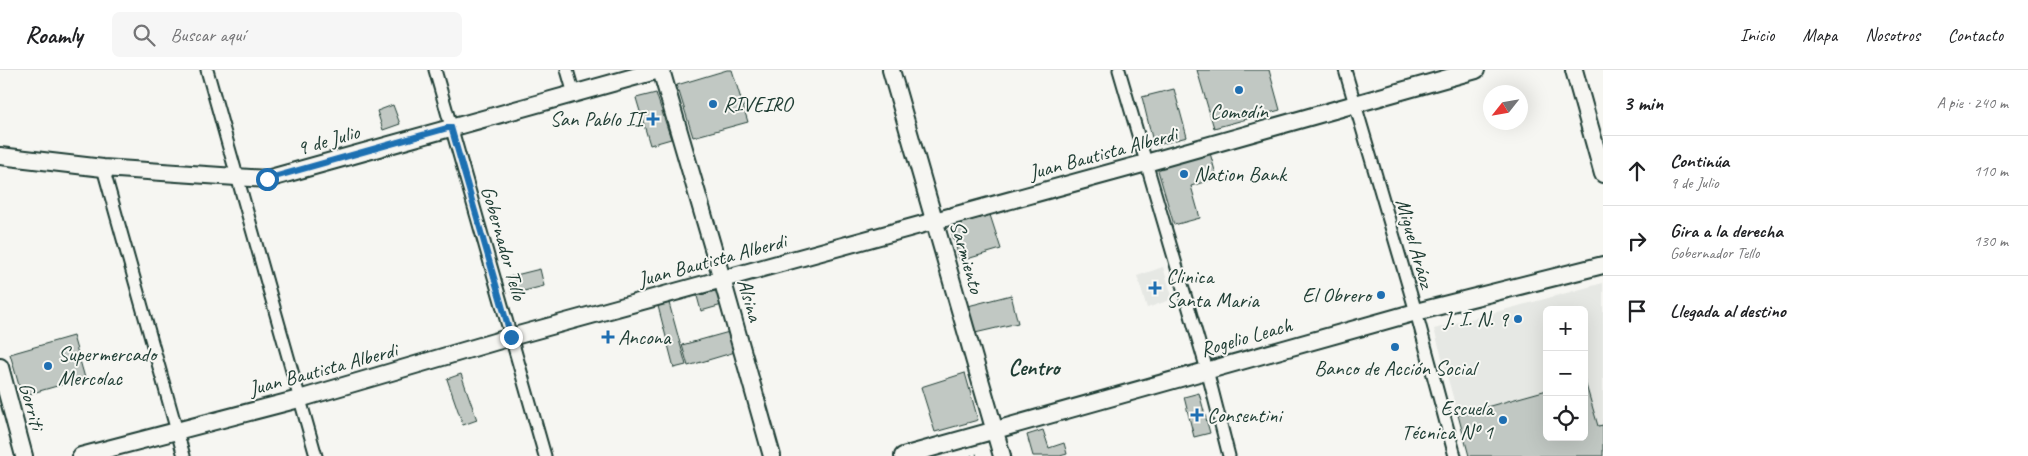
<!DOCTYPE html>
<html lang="es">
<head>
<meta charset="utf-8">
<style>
	:root { --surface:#fff; --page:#f6f6f6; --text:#202124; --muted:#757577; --line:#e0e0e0 }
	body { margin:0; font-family:Caveat,sans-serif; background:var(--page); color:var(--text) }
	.controls { position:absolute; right:15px; bottom:15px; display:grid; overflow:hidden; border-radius:8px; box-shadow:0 5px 20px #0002 }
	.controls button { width:45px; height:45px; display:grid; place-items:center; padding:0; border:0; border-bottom:1px solid var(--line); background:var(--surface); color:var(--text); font:25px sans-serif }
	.compass { position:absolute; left:1483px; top:15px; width:45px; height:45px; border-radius:50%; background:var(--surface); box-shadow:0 5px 20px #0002; rotate:239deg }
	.stop { position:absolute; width:15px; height:15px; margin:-11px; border:4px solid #1f6fb2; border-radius:50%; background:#fff }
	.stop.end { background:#1f6fb2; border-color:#fff; box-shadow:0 1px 5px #0008 }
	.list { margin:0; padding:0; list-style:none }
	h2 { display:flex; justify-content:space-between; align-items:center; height:65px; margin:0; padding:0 20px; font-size:21px }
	h2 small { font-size:16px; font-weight:400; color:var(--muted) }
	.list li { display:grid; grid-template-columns:32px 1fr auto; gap:15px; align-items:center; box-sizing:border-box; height:70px; padding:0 20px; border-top:1px solid var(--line) }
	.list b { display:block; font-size:19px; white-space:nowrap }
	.list p { margin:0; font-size:16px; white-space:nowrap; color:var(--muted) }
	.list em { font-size:16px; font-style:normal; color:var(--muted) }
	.icon { flex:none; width:28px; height:28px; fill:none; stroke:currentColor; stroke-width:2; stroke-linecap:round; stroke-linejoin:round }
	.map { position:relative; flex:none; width:1603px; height:386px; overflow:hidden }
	header { display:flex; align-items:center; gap:30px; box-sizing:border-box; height:70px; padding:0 25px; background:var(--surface); border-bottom:1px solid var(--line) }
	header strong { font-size:24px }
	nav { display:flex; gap:28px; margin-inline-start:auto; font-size:18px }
	.search { width:350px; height:45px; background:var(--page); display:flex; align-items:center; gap:12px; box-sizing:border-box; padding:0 18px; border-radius:8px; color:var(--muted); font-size:19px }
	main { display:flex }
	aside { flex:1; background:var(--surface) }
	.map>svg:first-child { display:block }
</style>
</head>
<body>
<header>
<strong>Roamly</strong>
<div class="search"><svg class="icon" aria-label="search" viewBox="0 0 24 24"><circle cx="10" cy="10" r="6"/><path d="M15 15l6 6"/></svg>Buscar aquí</div>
<nav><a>Inicio</a><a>Mapa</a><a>Nosotros</a><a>Contacto</a></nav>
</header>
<main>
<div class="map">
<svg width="1603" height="386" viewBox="0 0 1603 386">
	<rect width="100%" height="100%" fill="#f6f6f2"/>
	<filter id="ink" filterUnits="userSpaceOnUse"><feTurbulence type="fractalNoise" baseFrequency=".02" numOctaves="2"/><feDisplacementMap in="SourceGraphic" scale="10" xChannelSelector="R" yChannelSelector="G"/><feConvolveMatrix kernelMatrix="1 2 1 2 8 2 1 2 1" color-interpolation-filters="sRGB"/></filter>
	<g filter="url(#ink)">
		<path fill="#e6e8e4" d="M1163,197l10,32 -26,9 -10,-32z
			M1603,213v142l-5,1 -14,-48v-68h-37v80l-89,25 -24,-86z"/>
		<path fill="#c1c8c3" stroke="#1f3d34" d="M727,0h5l16,52 -55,15 -16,-52z
			M1197,0h72l11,40 -66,18z
			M1174,19l13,48 -33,9 -12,-49z
			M656,23l15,46 -21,6 -14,-47z
			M393,35l7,19 -17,6 -6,-19z
			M1210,83l7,25 -26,8 9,32 -26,7 -17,-58z
			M990,145l11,34 -41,12 -10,-35z
			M540,199l4,17 -32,8 -4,-17z
			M718,220l4,15 -21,6 -4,-15z
			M1011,225l7,28 -43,10 -7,-27z
			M669,233l17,62 -12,3 -16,-62z
			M729,262l6,20 -47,14 -6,-21z
			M73,266l12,42 -63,18 -12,-42z
			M965,303l13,47 -43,12 -14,-45z
			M461,304l16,46 -14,5 -16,-46z
			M1584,308l14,48 5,-1v31h-134l-11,-41 89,-25v47h37z
			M1199,323l11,40 -16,4 -10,-40z
			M1043,360l6,18 15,-5 3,11 -7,2h-27l-6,-21z"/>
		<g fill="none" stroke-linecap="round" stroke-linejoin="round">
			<defs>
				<path id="street" d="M207,0l109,386
					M435,0l110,386
					M567,0l7,24
					M1119,0l88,300 22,86
					M1345,0l71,242 39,144
					M103,98l81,288"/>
				<path id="secondary" d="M661,0l61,209 50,177
					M891,0l111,386
					M1574,0l29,104
					M0,86l103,12 164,11 392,-109
					M0,297l24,89
					M81,386l218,-57 212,-62 635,-174 330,-93
					M903,386l513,-144 187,-47"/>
			</defs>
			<use href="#street" stroke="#1f3d34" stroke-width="15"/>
			<use href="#secondary" stroke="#1f3d34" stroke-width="20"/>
			<path stroke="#1f3d34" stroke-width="2" stroke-dasharray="1 4" stroke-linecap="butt" d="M971,386l8,-2"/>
			<use href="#street" stroke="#f6f6f2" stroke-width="11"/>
			<use href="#secondary" stroke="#f6f6f2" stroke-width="16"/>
		</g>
	</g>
	<g fill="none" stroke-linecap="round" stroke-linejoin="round" filter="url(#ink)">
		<path stroke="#1f6fb2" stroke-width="6" d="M267,109l184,-52 60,210"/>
	</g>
	<g fill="#1f6fb2" stroke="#f6f6f2" stroke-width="2">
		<circle cx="1239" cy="20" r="5"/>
		<circle cx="713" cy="34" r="5"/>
		<path d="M650.5 41.5h5v5h5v5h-5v5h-5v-5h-5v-5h5z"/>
		<circle cx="1184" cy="104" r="5"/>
		<path d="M1152.5 210.5h5v5h5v5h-5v5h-5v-5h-5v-5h5z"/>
		<circle cx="1381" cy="225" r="5"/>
		<circle cx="1518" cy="249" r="5"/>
		<path d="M605.5 259.5h5v5h5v5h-5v5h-5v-5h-5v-5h5z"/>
		<circle cx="1395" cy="277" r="5"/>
		<circle cx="48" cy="296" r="5"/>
		<path d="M1194.5 337.5h5v5h5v5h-5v5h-5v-5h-5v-5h5z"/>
		<circle cx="1503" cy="350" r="5"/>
	</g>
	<g text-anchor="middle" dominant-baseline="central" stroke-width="4" stroke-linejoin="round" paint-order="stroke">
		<g font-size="21" fill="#1f3d34" stroke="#f6f6f2" text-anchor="start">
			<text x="723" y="34">RIVEIRO</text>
			<text x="1239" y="41" text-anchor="middle">Comodín</text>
			<text x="643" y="49" text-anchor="end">San Pablo II</text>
			<text x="1194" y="104">Nation Bank</text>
			<text x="1166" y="206">Clinica<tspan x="1166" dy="24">Santa Maria</tspan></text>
			<text x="1371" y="225" text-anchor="end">El Obrero</text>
			<text x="1508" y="249" text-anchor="end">J. I. N. 9</text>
			<text x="618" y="267">Ancona</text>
			<text x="58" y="284">Supermercado<tspan x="58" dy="24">Mercolac</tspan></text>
			<text x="1395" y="298" text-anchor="middle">Banco de Acción Social</text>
			<text x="1493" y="338" text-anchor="end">Escuela<tspan x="1493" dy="24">Técnica Nº 1</tspan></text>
			<text x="1207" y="345">Consentini</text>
		</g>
		<g font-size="21" fill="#1f3d34" stroke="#f6f6f2">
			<text transform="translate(328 70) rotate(-16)">9 de Julio</text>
			<text transform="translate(1103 83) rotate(-15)">Juan Bautista Alberdi</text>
			<text transform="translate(504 173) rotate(74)">Gobernador Tello</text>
			<text transform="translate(1415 173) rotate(74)">Miguel Aráoz</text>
			<text transform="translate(967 187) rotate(74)">Sarmiento</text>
			<text transform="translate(712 190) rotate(-15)">Juan Bautista Alberdi</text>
			<text transform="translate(750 230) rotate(74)">Alsina</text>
			<text transform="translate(1246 267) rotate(-16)">Rogelio Leach</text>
			<text transform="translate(323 299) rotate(-15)">Juan Bautista Alberdi</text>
			<text transform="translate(32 336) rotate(75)">Gorriti</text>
		</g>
		<g font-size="22" font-weight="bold" fill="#1f3d34" stroke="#f6f6f2">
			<text x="1034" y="298">Centro</text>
		</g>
	</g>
</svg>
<div class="controls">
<button>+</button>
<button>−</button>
<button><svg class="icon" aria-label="locate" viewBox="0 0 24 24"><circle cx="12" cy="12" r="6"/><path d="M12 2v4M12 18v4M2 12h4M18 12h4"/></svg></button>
</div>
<svg class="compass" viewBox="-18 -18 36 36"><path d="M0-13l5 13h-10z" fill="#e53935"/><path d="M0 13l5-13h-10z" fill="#757577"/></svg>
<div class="stop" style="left:267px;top:109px"></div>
<div class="stop end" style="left:511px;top:267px"></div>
</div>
<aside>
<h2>3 min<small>A pie · 240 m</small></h2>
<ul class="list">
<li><svg class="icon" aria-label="ahead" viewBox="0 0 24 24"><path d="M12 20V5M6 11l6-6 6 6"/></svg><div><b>Continúa</b><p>9 de Julio</p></div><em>110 m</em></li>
<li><svg class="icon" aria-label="right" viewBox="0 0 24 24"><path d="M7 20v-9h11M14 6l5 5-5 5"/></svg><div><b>Gira a la derecha</b><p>Gobernador Tello</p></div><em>130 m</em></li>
<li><svg class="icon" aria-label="arrive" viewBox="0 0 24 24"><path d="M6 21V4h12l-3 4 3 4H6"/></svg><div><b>Llegada al destino</b></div></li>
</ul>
</aside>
</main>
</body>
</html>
